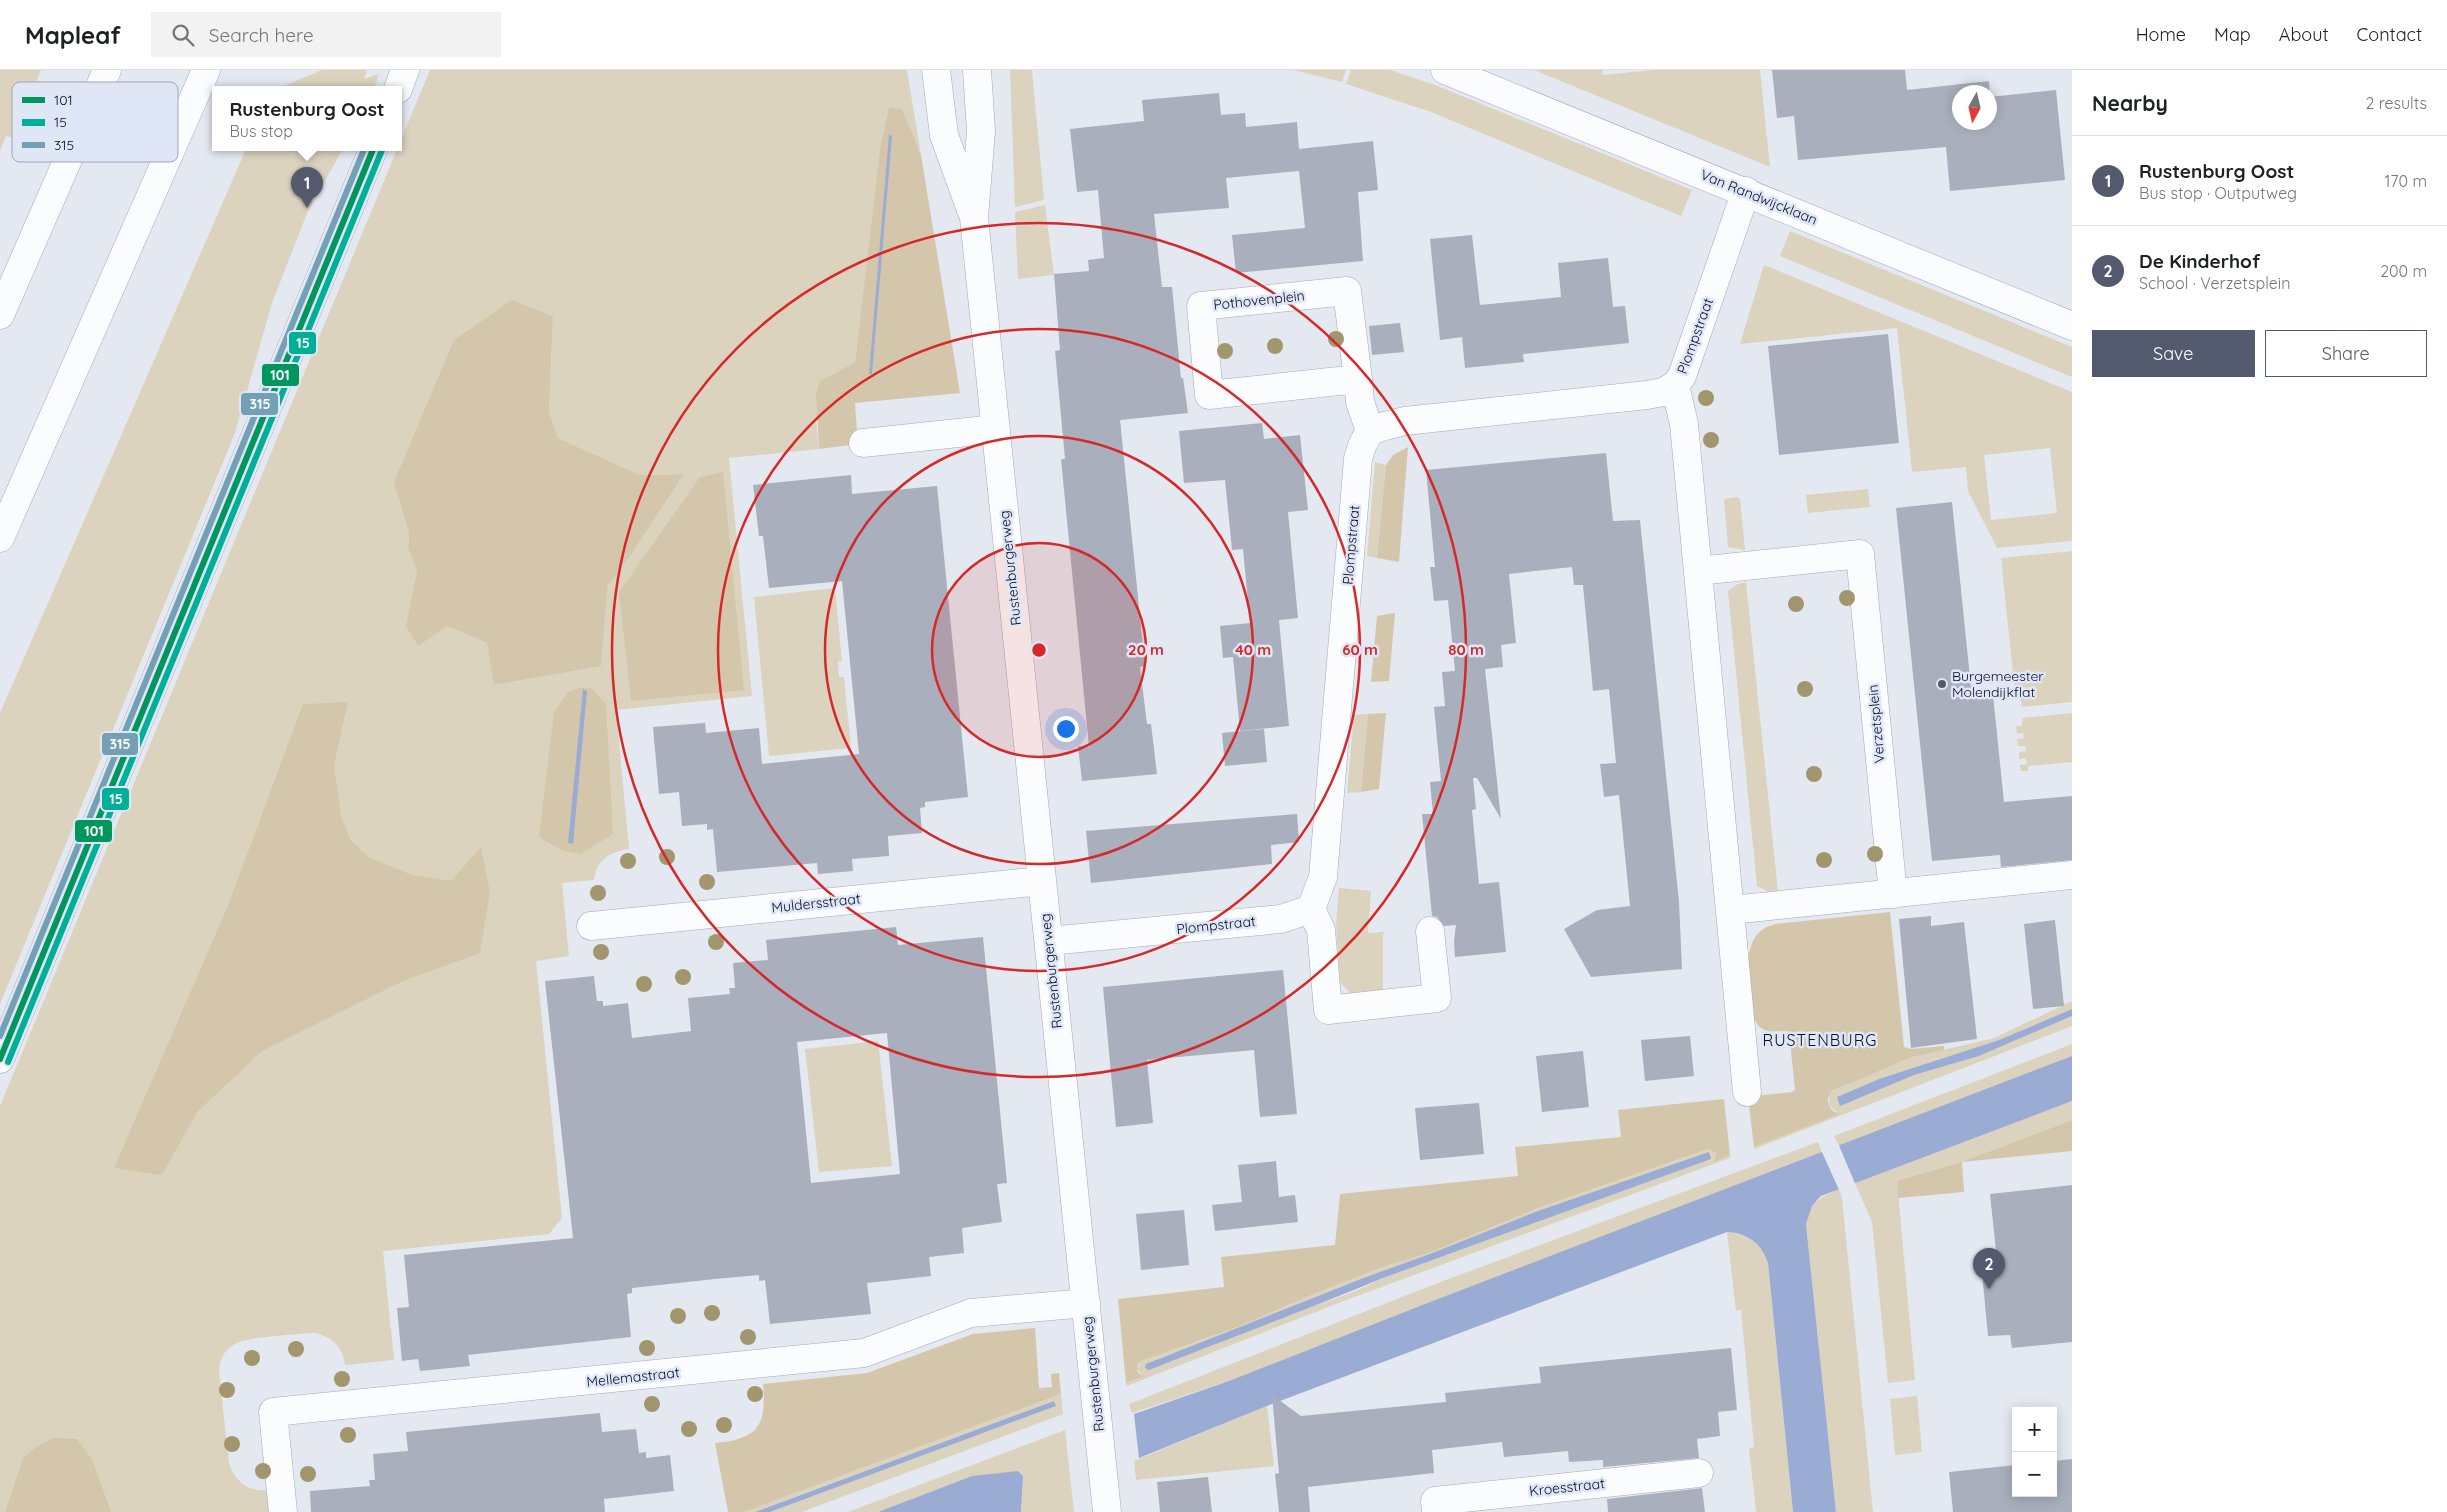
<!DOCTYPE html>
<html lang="en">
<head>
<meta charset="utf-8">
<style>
	:root { --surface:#fff; --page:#f2f2f2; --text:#202124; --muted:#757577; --line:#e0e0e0; --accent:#545a6e }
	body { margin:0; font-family:Quicksand,sans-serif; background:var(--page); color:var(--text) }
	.controls { position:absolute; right:15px; bottom:15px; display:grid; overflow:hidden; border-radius:0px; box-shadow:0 2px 12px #0003 }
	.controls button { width:45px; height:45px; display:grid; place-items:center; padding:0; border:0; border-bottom:1px solid var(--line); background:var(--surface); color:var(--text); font:25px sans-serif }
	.compass { position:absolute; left:1952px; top:15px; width:45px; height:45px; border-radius:50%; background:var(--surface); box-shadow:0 2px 12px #0003; rotate:188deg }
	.you { position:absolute; left:1065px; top:658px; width:18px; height:18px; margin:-12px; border:4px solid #fff; border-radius:50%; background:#1a73e8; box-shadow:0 0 0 8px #1a73e833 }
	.badge { display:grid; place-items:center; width:32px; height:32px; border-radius:50%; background:var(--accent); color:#fff; font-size:16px; font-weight:700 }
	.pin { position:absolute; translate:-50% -41px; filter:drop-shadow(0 1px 2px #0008) }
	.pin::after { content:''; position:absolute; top:26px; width:18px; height:15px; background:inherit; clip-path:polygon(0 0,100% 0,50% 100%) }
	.popup { position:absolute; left:212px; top:16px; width:190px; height:65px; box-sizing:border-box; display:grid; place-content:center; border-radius:0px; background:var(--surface); filter:drop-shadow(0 1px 4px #0005); font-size:16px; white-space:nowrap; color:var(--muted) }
	.popup b { font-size:19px; color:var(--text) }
	.popup::after { content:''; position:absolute; left:50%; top:100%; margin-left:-10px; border:10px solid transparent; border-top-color:var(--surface) }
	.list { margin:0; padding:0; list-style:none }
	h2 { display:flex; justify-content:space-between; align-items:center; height:65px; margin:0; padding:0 20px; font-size:21px }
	h2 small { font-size:16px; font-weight:400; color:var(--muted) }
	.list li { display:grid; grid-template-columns:32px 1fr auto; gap:15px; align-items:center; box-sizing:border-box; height:90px; padding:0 20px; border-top:1px solid var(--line) }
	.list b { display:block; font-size:19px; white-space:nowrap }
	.list p { margin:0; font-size:16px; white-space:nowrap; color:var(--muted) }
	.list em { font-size:16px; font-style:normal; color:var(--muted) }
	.actions { display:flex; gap:10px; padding:15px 20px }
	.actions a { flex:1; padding:11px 0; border:1px solid var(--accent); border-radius:0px; text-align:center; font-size:18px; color:var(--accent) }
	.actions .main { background:var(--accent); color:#fff }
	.icon { flex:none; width:28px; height:28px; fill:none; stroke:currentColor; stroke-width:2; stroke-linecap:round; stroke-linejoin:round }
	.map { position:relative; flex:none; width:2072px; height:1442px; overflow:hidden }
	header { display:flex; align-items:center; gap:30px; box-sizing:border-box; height:70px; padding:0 25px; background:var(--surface); border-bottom:1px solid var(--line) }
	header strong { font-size:24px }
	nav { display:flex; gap:28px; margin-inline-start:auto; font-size:18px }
	.search { width:350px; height:45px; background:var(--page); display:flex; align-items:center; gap:12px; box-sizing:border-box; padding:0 18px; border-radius:0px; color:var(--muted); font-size:19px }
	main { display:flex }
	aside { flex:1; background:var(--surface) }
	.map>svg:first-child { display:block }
</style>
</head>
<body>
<header>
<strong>Mapleaf</strong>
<div class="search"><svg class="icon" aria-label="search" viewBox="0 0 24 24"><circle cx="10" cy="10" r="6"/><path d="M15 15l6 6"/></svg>Search here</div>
<nav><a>Home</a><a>Map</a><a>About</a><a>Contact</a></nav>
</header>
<main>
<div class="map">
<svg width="2072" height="1442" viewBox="0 0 2072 1442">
	<rect width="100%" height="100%" fill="#e4e8f0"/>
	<path fill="#dcd3bf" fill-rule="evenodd" d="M0,0h41l-26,68 -9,-2 -6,15z
		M322,0h45l-3,9 15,-5 -5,15h-91l1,-3z
		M430,0h477l14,85 -8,-19 -33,14 -25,212 -26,14 -13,45 3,28 -90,9 23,238 -136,14 13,139c-19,3 -32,10 -35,31l-32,3 7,73 -33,5 26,257 -13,16 -166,17 11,109 -49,5c-2,-18 -13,-28 -30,-32 -13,0 -26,2 -39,3 -25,3 -55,2 -57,35l10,93c7,19 21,29 41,26l2,22h-272v-406zM553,246l-4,96 9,26 82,37 44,-1 -53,81 -23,30 -7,80 -106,20 -8,-42 -40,-17 -33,-35 3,-20 -9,-23 1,-16z
		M1010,0h22l12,130 -29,7z
		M1293,0h53l-4,12z
		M1351,0h39l45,15 257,105 -11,26 -250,-104 -85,-28z
		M1534,0h68l1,5 51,-5h106l10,97z
		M247,77h97l-36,64 -36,92 -37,130 -235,571v-291z
		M1045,135l9,70 -36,4 -3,-67z
		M1790,161l282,116v30l-292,-121z
		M1764,195l308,127v149l-75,7 -29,-57 -2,-24 -54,5 -15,-144 -157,16zM2050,378l7,65 -66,7 -7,-65z
		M1375,392l11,3 -9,93 -10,-2z
		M1868,419l2,18 -62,6 -2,-18z
		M1737,427l3,2 5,51 -17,-3 -4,-48z
		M2072,481v151l-50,5 -2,-14h-5l-14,-135z
		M1746,512l32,310 -11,-1 -10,-5 -29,-295 10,-7z
		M835,518l7,73h-4l1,16h5l7,71 -82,8 -15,-159z
		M2072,643v49l-44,4v5h-7l-1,-6 7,-1 -1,-6 -7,1v-7l7,-1 -1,-5h-7l-1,-7 7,-1 -1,-5 -6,1 -1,-8h6v-8z
		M1368,644l-7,78 -14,1 7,-78z
		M1339,818l32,3 -3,42 17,-1 -2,3v56l-33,2 -10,-11 -4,-57z
		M2072,931v8l-73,31 -120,39 -42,18 142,-41 93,-40v10l-318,123v-2l85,-33 -10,-9 1,-12 46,-23 33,-12 85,-20z
		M878,971l14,125 -73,6 -14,-123z
		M2072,974v12l-233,90 -5,-10z
		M2072,1031v19l-111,42 -64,19 18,199 -27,3 -16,-161 -17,-39z
		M1818,1072l4,10 -593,229 -97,32 -3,-9 314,-123z
		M1708,1079l8,4 -1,8 15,-6v3l-389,144 -214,84 -1,-3 18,-6 -7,-8 4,-8 99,-35 69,-30 73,-29 47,-14 109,-45zM1710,1089l-327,119 -29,14 -208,72 220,-87z
		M1839,1119l3,9 31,314h-37l-30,-288c3,-21 14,-27 33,-35z
		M1727,1162c21,1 35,12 41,31l25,249h-37l-7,-64 5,-1 -13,-137 -5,1z
		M1061,1324l2,20 -261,98h-32l285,-106 -1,-5 -299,111h-11z
		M1917,1326l5,56 -27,3 -5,-56z
		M1267,1336l7,60 -138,14 -2,-19z
		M1065,1360l9,82h-53l2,-36h-51l-94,36h-30z"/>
	<path fill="#d4c6aa" d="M889,38l13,1 19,46 39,238 -105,10 3,41 -39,5 -3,-56 4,-12 35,-19 25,-213z
		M512,230l41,16 -4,96 9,26 82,37 44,-1 -53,81 -23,30 -7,81 -107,19 -7,-42 -40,-17 -29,20 -12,-20 11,-55 -9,-23 1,-16 -15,-50 60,-142z
		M1408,377l-9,115 -22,-4 9,-93 7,-10z
		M723,402l21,218 -113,11 -12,-109 81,-115z
		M1395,543l-6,68 -18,1 6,-66z
		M578,618h13l15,16 7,130 -32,20 -18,-3 -24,-14 15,-125 14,-20z
		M348,632l-14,63 7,51 10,25 19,17 42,17 39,6 30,-34 9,45 -10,61 -77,28 -141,70 -64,60 -36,64 -48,-7 113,-260 76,-204z
		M1386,643l-7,76 -18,3 7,-78z
		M1890,842l14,135 7,2 33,-3v4l-35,8 -77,33c-8,9 -3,20 8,23l-86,33 -6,-50 44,-5 3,-2 -6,-59c-15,0 -29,4 -35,-13 -3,-31 -19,-84 21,-94z
		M1724,1029l6,56 -16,7 2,-9 -8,-4 -170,59 -109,45 -47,14 -73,29 -69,30 -99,35 -3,3 -1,7 4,4 5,1 -20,7 -8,-84 106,-12 -3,-30 114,-12 5,-51 178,-18 -3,-29 106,-10 -3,-27z
		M2072,1050v31l-110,11 2,30 -66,6 -1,-17 64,-19z
		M1035,1258l4,60 13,-1 -1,-13 8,-1 2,21 -317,118h-16l-13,-69c42,-4 52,-16 48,-59l104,-11 106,-39z
		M53,1368l24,1 15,20 19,53h-106l18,-54 13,-11z"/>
	<path fill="#9aacd3" d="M889,65l3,1 -20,238h-3z
		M583,619l4,2 -14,153 -5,-1z
		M2072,939v7l-93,40 -65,19 -74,31 -3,-9 42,-18 120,-39z
		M2072,986v45l-251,95 -9,10 -6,18 30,288h-43l-25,-249c-6,-19 -20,-30 -41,-31l-460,174 -128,52 -5,-44 95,-33 196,-77z
		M1709,1082l2,7 -328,119c-77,32 -156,61 -234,92l-4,-2 1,-4 220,-87 64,-23 108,-43z
		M1054,1331l2,5 -286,106h-15z
		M1018,1401l5,5 -2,36h-143l94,-36z"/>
	<path fill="#e4e8f0" d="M1838,1073l18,43 -16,6 -19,-42z"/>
	<path fill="#a9afbc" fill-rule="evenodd" d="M1772,0h133l2,20 82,-9 1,16 66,-7 9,90 -115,11 -4,-44 -148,13 -4,-44 -17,2zM1960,22h30v30h-30z
		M1219,23l2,22 24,-2 1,14 51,-5 2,27 74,-8 5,49 -20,2 5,69 -127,12 -4,-38 73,-7 -6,-57 -73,7 3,30 -75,6 8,73h10l9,91h2l5,35 -68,7 25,246 -5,1 7,57h4l6,50 -75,7 -4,-35 11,1 -28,-288h4l-10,-108 5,-1 -6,-76 35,-3 -1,-11 16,-2 -6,-68 -21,2 -7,-63 74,-8 -2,-21z
		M1472,165l8,70 81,-8 -3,-34 50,-5 5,49 12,-1 4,37 -106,11 1,8 -59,6 -3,-31 -22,3 -10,-101z
		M1400,253l4,29 -32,3 -3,-29z
		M1888,264l11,109 -120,12 -11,-109z
		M1262,353l2,16 36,-4 8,75 -20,2 10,106 -19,2 10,106 -49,5 -7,-74 -10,1 -3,-32 30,-3 -7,-74 -11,1 -7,-70 -41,3 -5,-52z
		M1606,383l7,68 27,-1 39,382 3,67 -91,8 -27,-48 33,-19 33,-4 -11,-111 -15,2 -4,-33 16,-1 -7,-74 -16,2 -10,-106h-9l-2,-18 -63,7 7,69 -15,2 2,22 -18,2 16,150 -24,-41h-4l3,31 -4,1 7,74 20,-2 7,70 -51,5 -1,-16 2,-16 -12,1 -7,-9 -5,-1 -10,-102h11l-3,-32 11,-1 -7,-74 11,-1 -3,-34 13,-1 -7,-71 -14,1 -4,-34h5l-9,-97z
		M851,405l1,19 85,-8 31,311 -43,5v5l-5,1 2,25 -34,3 1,20 -37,3 1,12 -35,3 -1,-11 -100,9 -4,-43 -6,1v-6l-25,2 -3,-34 -20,2 -6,-67 52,-4 1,10 53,-5 3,36 97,-10 -17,-173 -73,7 -6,-52h-4l-6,-51z
		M1952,432l20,195 21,-2 11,107 68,-6v64l-71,7 -1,-12 -68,6 -36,-353z
		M1264,659l3,33 -42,4 -3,-33z
		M1297,744l2,28 -28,3 1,19 -181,19 -5,-52z
		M1931,846v10l33,-4 13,117 -66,9 -12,-129z
		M2055,850l9,86 -31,3 -9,-85z
		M896,857l2,18 85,-8 24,246 -10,1 5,38 -40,6 2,25 -35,4 2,19 -64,7 4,31 -101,10 -5,-44 -6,1v-6l-44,4 -83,9v5l-5,1 4,43 -163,18 2,11 -50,5 -2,-12 -16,2 -5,-53 12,-1 -5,-52 169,-17 -28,-257 49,-5 3,25h6v5l25,-3 4,35 59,-7 -3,-33 42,-4 -1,-6h6l-2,-25 35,-3 -2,-20zM887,963l13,141 -89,9 -14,-141z
		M1283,900l14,144 -37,3 -6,-67 -107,10 6,63 -37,4 -13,-140z
		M1690,966l4,40 -49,5 -4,-41z
		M1583,981l6,56 -47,5 -6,-56z
		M1479,1033l5,51 -64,6 -5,-52z
		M1276,1091l3,36 16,-2 3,27 -83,9 -3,-26 30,-3 -4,-37z
		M2072,1115v157l-60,6 -2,-13 -22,1 -8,-84 16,-1 -6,-57z
		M1184,1140l5,55 -48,5 -5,-56z
		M1731,1278l6,62 -19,2 2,24 -23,3 2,19 -96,9v-7l-34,2 -1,-11 -64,6 -2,-15 -70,8 2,23 -126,14 2,25h-31l-4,-38 4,-1 -7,-78 29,21 145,-14 -1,-9 96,-10 -2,-16z
		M600,1343l2,19 34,-3 3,24 7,-1v6l24,-3 4,36 -70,8 1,13h-294l-1,-21 60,-5 -1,-6h6l-2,-26 35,-3 -2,-19z
		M2072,1389v53h-119l-4,-40 67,-7v28h37v-32z
		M1208,1407l4,35h-52l-3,-30z
		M1702,1418l3,24h-97l-1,-13z"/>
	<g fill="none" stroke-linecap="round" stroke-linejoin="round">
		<defs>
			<path id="minor" d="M936,0l8,65 27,75
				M977,0l4,61 -7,87 133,1294
				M1445,0l627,256
				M1347,221l11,88 -149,16 -8,-89z
				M1358,309l2,23 10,29
				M1675,315l9,39 63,668
				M863,373l133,-14
				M1698,501l162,-17 33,340
				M1311,839l10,21 7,80 109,-12 -7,-67
				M1731,840l341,-35
				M591,856l451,-45
				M1049,871l232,-22 30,-10 12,-32 35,-418c9,-33 15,-30 47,-38l242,-26 16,-3 12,-7 7,-9 64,-185
				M283,1442l-10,-100 591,-59 107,-40 115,-10
				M1436,1442l-1,-11 264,-28"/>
			<path id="major" d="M398,19l7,-19
				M0,989l374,-912"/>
			<path id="highway" d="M0,245l107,-245
				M0,468l206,-468"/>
		</defs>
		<use href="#minor" stroke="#a2a9b9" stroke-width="29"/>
		<use href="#major" stroke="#a2a9b9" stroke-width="29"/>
		<use href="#highway" stroke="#a2a9b9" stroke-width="29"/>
		<use href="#minor" stroke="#fbfcfd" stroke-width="28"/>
		<use href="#major" stroke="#fbfcfd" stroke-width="28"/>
		<use href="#highway" stroke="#fbfcfd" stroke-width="28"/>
		<defs>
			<path id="bus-1" d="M0,989l374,-912"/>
			<path id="bus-2" d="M8,992l374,-912"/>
			<path id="bus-3" d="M0,966l365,-889"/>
		</defs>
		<use href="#bus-1" stroke="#dfe6f5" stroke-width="10"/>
		<use href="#bus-2" stroke="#dfe6f5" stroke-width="10"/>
		<use href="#bus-3" stroke="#dfe6f5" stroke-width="10"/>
		<use href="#bus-1" stroke="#00965e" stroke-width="6"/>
		<use href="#bus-2" stroke="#00af98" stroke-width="6"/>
		<use href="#bus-3" stroke="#74a0b6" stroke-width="6"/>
	</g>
	<g fill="#a2966f">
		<circle cx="1336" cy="269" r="8"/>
		<circle cx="1275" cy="276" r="8"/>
		<circle cx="1225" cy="281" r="8"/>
		<circle cx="1706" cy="328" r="8"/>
		<circle cx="1711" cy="370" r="8"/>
		<circle cx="1847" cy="528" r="8"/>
		<circle cx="1796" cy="534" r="8"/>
		<circle cx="1805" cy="619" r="8"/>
		<circle cx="1814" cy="704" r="8"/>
		<circle cx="1875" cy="784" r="8"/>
		<circle cx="667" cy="787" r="8"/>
		<circle cx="1824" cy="790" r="8"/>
		<circle cx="628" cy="791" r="8"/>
		<circle cx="707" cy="812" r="8"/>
		<circle cx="598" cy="823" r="8"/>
		<circle cx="716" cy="872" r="8"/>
		<circle cx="601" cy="882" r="8"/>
		<circle cx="683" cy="907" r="8"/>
		<circle cx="644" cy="914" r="8"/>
		<circle cx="712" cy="1243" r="8"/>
		<circle cx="678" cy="1246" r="8"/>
		<circle cx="748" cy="1267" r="8"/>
		<circle cx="647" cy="1278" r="8"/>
		<circle cx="296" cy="1279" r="8"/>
		<circle cx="252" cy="1288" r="8"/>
		<circle cx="342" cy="1309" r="8"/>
		<circle cx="227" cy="1320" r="8"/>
		<circle cx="755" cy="1324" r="8"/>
		<circle cx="652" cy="1334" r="8"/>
		<circle cx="724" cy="1355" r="8"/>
		<circle cx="689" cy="1359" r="8"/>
		<circle cx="348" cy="1365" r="8"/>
		<circle cx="232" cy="1374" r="8"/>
		<circle cx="263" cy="1401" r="8"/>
		<circle cx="308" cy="1404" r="8"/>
	</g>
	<circle cx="1039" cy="580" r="107" fill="#d62828" fill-opacity=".12"/>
	<g fill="none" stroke="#d62828" stroke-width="2.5">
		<circle cx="1039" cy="580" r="107"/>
		<circle cx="1039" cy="580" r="214"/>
		<circle cx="1039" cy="580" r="321"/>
		<circle cx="1039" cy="580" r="427"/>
	</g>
	<circle fill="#545a6e" stroke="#dfe6f5" stroke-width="2" cx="1942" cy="614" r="5"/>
	<g text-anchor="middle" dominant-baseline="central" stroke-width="5" stroke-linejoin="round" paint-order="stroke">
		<g font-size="14" fill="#060e28" stroke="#dfe6f5">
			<text transform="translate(1759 127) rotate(22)">Van Randwijcklaan</text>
			<text transform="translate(1259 230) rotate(-6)">Pothovenplein</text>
			<text transform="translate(1695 266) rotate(-70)">Plompstraat</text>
			<text transform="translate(1351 475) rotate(-85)">Plompstraat</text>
			<text transform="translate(1010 498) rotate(-96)">Rustenburgerweg</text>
			<text transform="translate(1876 654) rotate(-95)">Verzetsplein</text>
			<text transform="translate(816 833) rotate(-6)">Muldersstraat</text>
			<text transform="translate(1216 855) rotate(-6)">Plompstraat</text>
			<text transform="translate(1051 901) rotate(-96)">Rustenburgerweg</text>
			<text transform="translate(1093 1304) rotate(-96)">Rustenburgerweg</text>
			<text transform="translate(633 1307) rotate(-6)">Mellemastraat</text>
			<text transform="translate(1567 1417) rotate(-6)">Kroesstraat</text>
		</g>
		<g font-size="14" fill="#060e28" stroke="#dfe6f5" text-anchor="start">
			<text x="1952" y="606">Burgemeester<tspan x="1952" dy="16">Molendijkflat</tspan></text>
		</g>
		<g font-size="16" letter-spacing="1" fill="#060e28" stroke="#dfe6f5">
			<text x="1820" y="970">RUSTENBURG</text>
		</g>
	</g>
	<rect x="12" y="12" width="166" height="80" rx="8" fill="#dfe6f5" stroke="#9ea5b8" stroke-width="1"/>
	<rect x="22" y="27" width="23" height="6" fill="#00965e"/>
	<rect x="22" y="49" width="23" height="7" fill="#00af98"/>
	<rect x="22" y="72" width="23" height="6" fill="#74a0b6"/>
	<g font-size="14" fill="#060e28">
		<text x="54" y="35">101</text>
		<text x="54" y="57">15</text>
		<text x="54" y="80">315</text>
	</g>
	<circle cx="1039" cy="580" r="8" fill="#d62828" stroke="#dfe6f5" stroke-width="2.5"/>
	<g font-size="15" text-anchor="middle" font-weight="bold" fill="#d62828" stroke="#dfe6f5" stroke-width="5" stroke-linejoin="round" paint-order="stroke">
		<text x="1146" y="585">20 m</text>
		<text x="1253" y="585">40 m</text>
		<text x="1360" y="585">60 m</text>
		<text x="1466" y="585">80 m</text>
	</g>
	<g stroke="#dfe6f5" stroke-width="2">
		<rect x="288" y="261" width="29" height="24" rx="5" fill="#00af98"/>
		<rect x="261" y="293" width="39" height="24" rx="5" fill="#00965e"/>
		<rect x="240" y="322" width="39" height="24" rx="5" fill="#74a0b6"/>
		<rect x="101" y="662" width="38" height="24" rx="5" fill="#74a0b6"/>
		<rect x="101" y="717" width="29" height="24" rx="5" fill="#00af98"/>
		<rect x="74" y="749" width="39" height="24" rx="5" fill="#00965e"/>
	</g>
	<g font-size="14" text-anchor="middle" font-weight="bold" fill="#fff">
		<text x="303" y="278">15</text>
		<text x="280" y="310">101</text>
		<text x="260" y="339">315</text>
		<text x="120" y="679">315</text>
		<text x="116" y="734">15</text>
		<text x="94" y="766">101</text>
	</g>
</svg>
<div class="controls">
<button>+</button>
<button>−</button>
</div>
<svg class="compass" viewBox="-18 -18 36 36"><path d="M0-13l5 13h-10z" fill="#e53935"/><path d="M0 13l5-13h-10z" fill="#757577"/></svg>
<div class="you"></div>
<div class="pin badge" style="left:307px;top:138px">1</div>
<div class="popup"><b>Rustenburg Oost</b>Bus stop</div>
<div class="pin badge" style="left:1989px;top:1219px">2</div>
</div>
<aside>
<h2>Nearby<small>2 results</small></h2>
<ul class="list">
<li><span class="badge">1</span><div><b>Rustenburg Oost</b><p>Bus stop · Outputweg</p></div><em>170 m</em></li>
<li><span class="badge">2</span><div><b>De Kinderhof</b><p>School · Verzetsplein</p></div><em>200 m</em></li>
</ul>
<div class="actions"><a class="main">Save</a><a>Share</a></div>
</aside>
</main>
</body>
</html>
